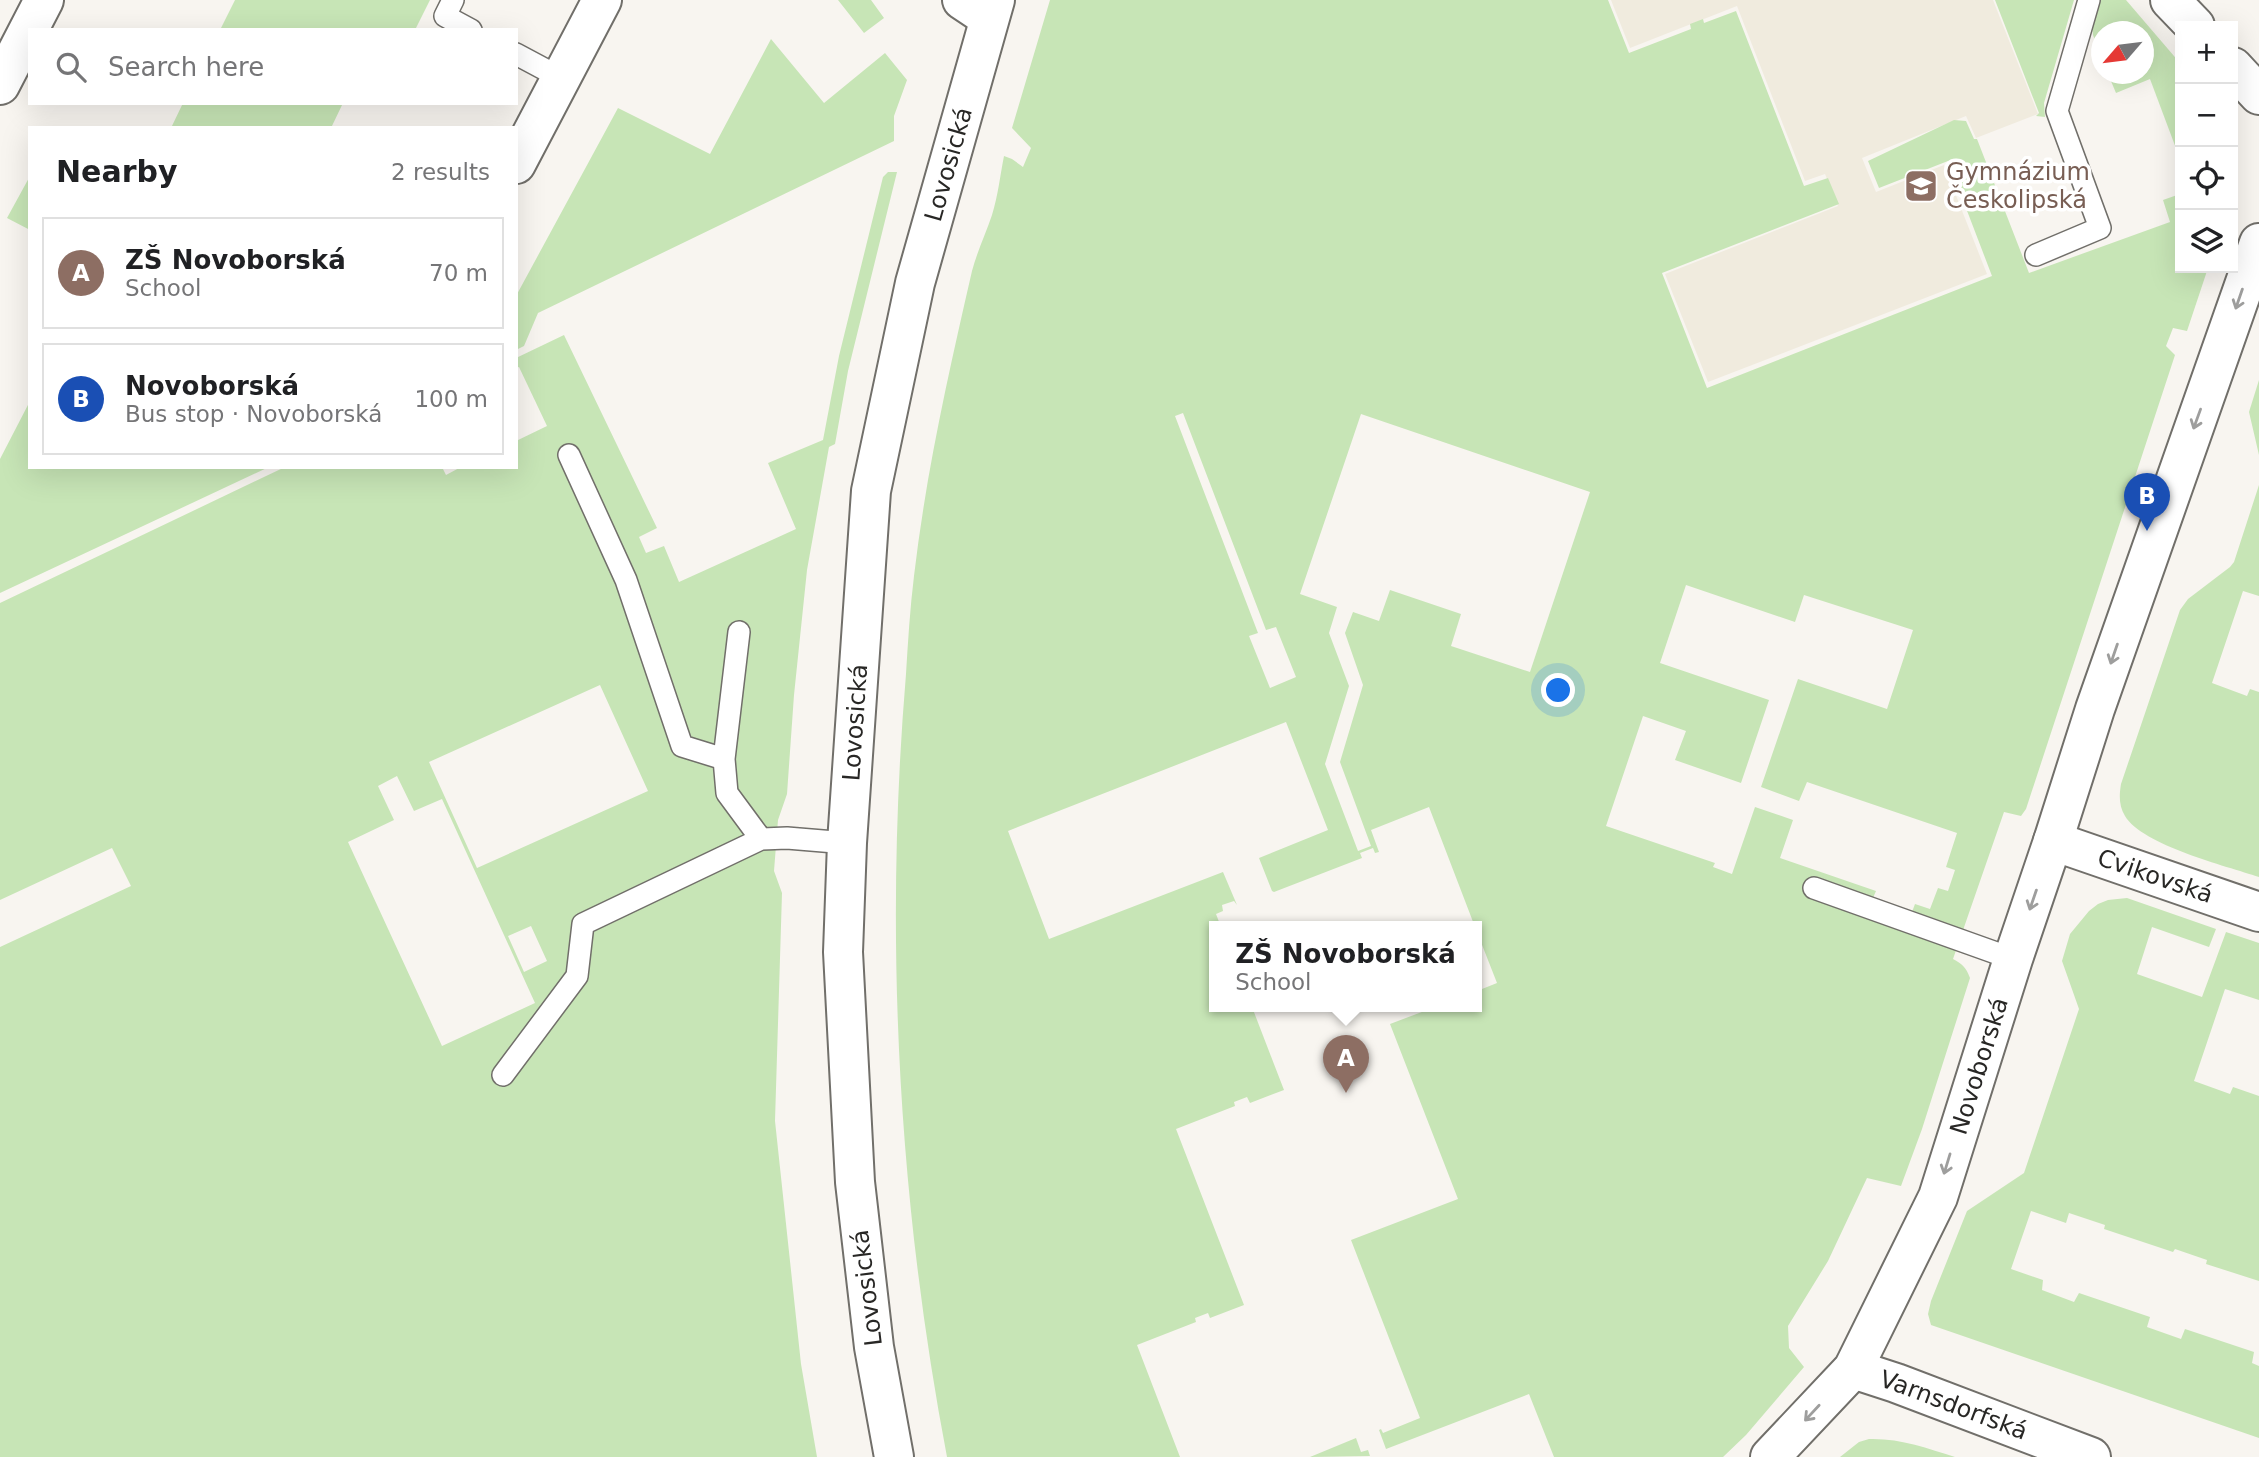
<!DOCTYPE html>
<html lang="en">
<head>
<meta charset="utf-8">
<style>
	:root { --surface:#fff; --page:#f2f2f2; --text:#202124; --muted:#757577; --line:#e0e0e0; --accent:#72592a }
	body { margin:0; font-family:"DejaVu Sans",sans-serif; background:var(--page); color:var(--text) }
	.controls { position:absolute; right:21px; top:21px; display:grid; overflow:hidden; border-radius:0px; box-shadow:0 7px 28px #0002 }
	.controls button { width:63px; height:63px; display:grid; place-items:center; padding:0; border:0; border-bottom:2px solid var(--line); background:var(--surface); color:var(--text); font:35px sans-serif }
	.compass { position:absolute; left:2091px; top:21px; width:63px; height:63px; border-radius:50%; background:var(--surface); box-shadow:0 7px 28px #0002; rotate:242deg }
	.you { position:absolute; left:1559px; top:691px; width:24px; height:24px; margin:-18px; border:5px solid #fff; border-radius:50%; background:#1a73e8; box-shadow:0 0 0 10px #1a73e833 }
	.badge { display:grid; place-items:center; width:46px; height:46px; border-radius:50%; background:var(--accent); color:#fff; font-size:23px; font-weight:700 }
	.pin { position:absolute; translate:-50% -58px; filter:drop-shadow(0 2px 4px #0008) }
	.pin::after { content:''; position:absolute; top:37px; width:24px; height:21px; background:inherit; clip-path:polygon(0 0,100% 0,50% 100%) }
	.popup { position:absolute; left:1209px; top:921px; width:273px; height:91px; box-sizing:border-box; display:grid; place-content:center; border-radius:0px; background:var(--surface); filter:drop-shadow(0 2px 5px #0005); font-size:23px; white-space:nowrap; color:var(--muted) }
	.popup b { font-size:26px; color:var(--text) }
	.popup::after { content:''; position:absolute; left:50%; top:100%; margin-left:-14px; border:14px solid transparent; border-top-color:var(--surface) }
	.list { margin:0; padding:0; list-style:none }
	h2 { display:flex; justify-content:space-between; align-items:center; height:91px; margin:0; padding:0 28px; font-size:30px }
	h2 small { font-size:23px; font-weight:400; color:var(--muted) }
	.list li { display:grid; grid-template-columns:46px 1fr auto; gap:21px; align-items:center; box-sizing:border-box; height:112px; margin:0 14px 14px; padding:0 14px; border:2px solid var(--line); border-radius:0px }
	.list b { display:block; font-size:26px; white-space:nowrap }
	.list p { margin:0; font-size:23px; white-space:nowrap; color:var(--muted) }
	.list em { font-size:23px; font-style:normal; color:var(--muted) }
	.icon { flex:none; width:38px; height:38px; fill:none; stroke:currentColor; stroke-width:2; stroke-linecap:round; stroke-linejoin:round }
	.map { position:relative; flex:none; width:2259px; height:1457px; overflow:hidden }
	.search { position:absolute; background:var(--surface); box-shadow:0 7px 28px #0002; left:28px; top:28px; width:490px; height:77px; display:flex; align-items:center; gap:18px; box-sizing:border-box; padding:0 24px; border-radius:0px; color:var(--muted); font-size:26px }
	.panel { position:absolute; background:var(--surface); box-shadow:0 7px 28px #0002; left:28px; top:126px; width:490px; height:343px; border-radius:0px }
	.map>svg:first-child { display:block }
</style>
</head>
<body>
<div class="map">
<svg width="2259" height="1457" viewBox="0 0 2259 1457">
	<rect width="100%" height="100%" fill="#f8f5f0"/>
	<path fill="#f0ebde" d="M1611,0h382l45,114 -62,24 -10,-22 -104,42 14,34 68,-27 43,109 -279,108 -43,-108 173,-68 -13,-32 -20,7 -68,-175 -107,42z"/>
	<path fill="#c7e5b6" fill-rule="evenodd" d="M235,0h195l-15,30h-195z
		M838,0h33l13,18 -20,15z
		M1050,0h558l21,53 62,-24 -1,-5 13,-5 1,4 32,-12 68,175 24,-8 11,26 -177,69 45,115 285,-112 -44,-115 -69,27 -11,-27 86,-41 12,1 8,18h3l52,134 141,-51 -7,-22 17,-6v74h28l-21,63 -14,-3 -7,18 9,9 -149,454 -5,7 -17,-4 -51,147c9,5 13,8 17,19l-48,151 -21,57 -34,-8 -39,83 -40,65 1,22 15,19 -58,68 -23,22h-169l-25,-63 -143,55 -7,-19 2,-1 2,4 37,-15 -69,-178 107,-41 -68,-175 45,-17h42v-16l20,-8 -20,-51v-5h-2l-46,-120 -58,23 8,22 -4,1 -2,-5 -13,5 2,5 -88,34 -2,-1 -13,-33 69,-28 -42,-108 -278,109 41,108 174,-67 14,33 -3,-4 -12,4 1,6 -7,3 5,13h-6v80h37l32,83 -34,13 -3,-6 -13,5 1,4 -59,23 68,176 -34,13 -2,-5 -13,5 1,4 -59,23 43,112h-233c-49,-257 -63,-522 -41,-783 2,-33 4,-66 8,-98 12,-103 35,-205 58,-305 5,-19 14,-38 20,-56 6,-19 8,-39 12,-59l8,3 11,8 8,-19 -19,-20zM1183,413l83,217 10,-3 20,50 -26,11 -21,-52 9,-3 -83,-217zM1361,414l229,78 -60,180 -79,-26 10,-32 -71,-24 -11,31 -26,-9 -8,21 18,52 -23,77 31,84 -13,5 -33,-87 24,-78 -20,-53 8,-26 -37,-13zM1686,585l109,37 9,-27 109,35 -26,79 -89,-30 -37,108 38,14 8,-19 150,51 -11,34 9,3 -7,21 -10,-3 -8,21 -15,-5 -3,8 -39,-14 3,-7 -96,-33 13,-38 -38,-13 -23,67 -19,-7 2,-4 -109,-37 37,-110 43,15 -11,29 66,23 28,-83 -109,-37z
		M1995,0h79l-30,103 1,14 -9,-1 3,-3z
		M2101,0h25l54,63v96l-30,-80 -34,14 -8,-19h36v-42h-42l-1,24 -8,-21 -2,-19z
		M771,39l53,64 61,-50 22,27 -13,36v25l-356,172 -14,33 -8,4v-54l102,-188 92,46z
		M183,103h160l-12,25h-160z
		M888,172h9l-49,199 -13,73 -6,3 -22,123 -13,125 -7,99 -9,26 -4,51 8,22 -7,228 26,243 16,93h-817v-510l131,-61 -19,-38 -112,52v-297l285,-136h157l4,8 15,-8h55v-26l31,-15 -28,-59 -3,1v-10l48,-23 93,193 -18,9 7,16 18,-7 15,36 117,-53 -28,-66 55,-23 16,-84 44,-179zM600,685l48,106 -171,77 -48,-106zM397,776l17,35 28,-12 93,204 -93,43 -94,-204 46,-22 -16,-34zM531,926l16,35 -23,11 -16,-36z
		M30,176v54l-23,-12z
		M2259,380v75l-10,-43z
		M30,401v66h239l-269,126v-134z
		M2259,485v111l-16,-5 -31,92 35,13 3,-7 9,3v185c-33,-11 -117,-32 -134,-61 -6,-10 -6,-20 -4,-32l59,-174 8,-11 42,-32 4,-5z
		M2127,898l89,31 -7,18 -57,-20 -15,47 65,23 24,-65 33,11v57l-34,-11 -31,92 36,13 3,-7 26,9v185l-53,-17 1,-4 -32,-11 -2,3 -69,-23 1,-4 -36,-12 -3,10 -35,-12 -20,58 32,11 -1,10 32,12 5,-9 71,24 -3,10 34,12 4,-10 69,23 -2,11 7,3v72l-328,-113 -3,-11 3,-13 36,-90 57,-38 55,-164 -17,-48 8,-27 19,-23 9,-7 10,-4z
		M1356,1438l5,14 7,-2 2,6 -60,1z
		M1869,1439c30,-1 58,9 86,18h-115l19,-15z"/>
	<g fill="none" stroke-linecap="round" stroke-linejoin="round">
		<defs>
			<path id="lane" d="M453,0l-8,16 26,14
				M516,54l45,24
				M2036,255l64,-27 -43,-117 32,-111
				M569,455l57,125 56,166 42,13
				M739,632l-15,127 3,34 34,46
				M1814,888l199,71
				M503,1075l74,-99 6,-52 178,-85 26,-1 60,5"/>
			<g id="street">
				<path d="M962,0l27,18"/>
				<path d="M2170,0l25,26"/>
				<path d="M2233,67l26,28"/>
				<path d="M0,85l44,-85"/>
				<path d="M516,164l86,-164"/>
				<path id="s1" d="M2053,841l206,71"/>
				<path id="s2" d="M1853,1369l43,14 195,74"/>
				<path id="s3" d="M1770,1457l83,-88 85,-172 75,-238 40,-118 42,-132 164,-466"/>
			</g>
			<g id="secondary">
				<path id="s4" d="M894,1457l-20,-110 -19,-165 -12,-230 4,-109 24,-352 44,-208 80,-283"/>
			</g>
		</defs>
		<use href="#lane" stroke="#716f6a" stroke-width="24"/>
		<use href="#street" stroke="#716f6a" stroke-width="42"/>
		<use href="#secondary" stroke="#716f6a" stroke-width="42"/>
		<use href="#lane" stroke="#fff" stroke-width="21"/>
		<use href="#street" stroke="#fff" stroke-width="38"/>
		<use href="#secondary" stroke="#fff" stroke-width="38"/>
	</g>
	<defs><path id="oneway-shaft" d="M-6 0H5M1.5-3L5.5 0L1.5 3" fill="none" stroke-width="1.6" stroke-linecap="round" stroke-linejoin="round" transform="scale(1.75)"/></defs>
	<g stroke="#9e9e9d">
		<use href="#oneway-shaft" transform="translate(2239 299) rotate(109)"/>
		<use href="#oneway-shaft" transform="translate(2197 419) rotate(110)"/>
		<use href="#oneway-shaft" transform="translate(2114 654) rotate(109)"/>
		<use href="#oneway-shaft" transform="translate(2033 900) rotate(109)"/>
		<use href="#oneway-shaft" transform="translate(1947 1164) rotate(107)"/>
		<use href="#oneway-shaft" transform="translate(1812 1413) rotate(133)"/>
	</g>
	<defs>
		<symbol id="school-square" viewBox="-11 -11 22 22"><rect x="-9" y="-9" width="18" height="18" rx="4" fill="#8d6e63" stroke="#fff"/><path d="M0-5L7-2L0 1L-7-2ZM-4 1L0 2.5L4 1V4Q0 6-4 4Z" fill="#fff"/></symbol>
	</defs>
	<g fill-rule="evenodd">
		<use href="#school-square" x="1902" y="167" width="38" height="38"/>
	</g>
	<g text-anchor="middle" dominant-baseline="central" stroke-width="7" stroke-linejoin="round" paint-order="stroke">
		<g font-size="24" fill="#282725" stroke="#fff">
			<text stroke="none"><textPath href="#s4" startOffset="1306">Lovosická</textPath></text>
			<text stroke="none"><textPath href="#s4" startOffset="738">Lovosická</textPath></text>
			<text stroke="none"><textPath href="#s1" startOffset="108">Cvikovská</textPath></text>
			<text stroke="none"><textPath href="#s3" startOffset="450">Novoborská</textPath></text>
			<text transform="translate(867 1288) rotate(-97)">Lovosická</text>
			<text stroke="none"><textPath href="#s2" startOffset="107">Varnsdorfská</textPath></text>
		</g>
		<g font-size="24" fill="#785e54" stroke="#fff" text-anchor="start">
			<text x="1946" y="172">Gymnázium<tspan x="1946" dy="28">Českolipská</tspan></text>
		</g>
	</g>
</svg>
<div class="controls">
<button>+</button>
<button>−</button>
<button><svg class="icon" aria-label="locate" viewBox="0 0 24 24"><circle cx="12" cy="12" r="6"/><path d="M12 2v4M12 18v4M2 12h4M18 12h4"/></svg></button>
<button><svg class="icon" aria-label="layers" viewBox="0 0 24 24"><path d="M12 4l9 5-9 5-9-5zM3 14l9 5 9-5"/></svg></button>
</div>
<svg class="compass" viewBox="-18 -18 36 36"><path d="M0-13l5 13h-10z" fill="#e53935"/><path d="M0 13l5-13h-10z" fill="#757577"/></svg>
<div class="you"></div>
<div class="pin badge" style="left:1346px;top:1093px;background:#8d6e63">A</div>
<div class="popup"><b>ZŠ Novoborská</b>School</div>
<div class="pin badge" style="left:2147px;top:531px;background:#1a4fb4">B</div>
<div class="search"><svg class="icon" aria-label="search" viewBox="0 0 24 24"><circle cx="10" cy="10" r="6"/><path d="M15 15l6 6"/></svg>Search here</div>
<section class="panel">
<h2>Nearby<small>2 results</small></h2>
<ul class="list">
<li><span class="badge" style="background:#8d6e63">A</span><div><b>ZŠ Novoborská</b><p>School</p></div><em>70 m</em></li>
<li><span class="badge" style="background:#1a4fb4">B</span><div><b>Novoborská</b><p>Bus stop · Novoborská</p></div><em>100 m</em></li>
</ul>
</section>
</div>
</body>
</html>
